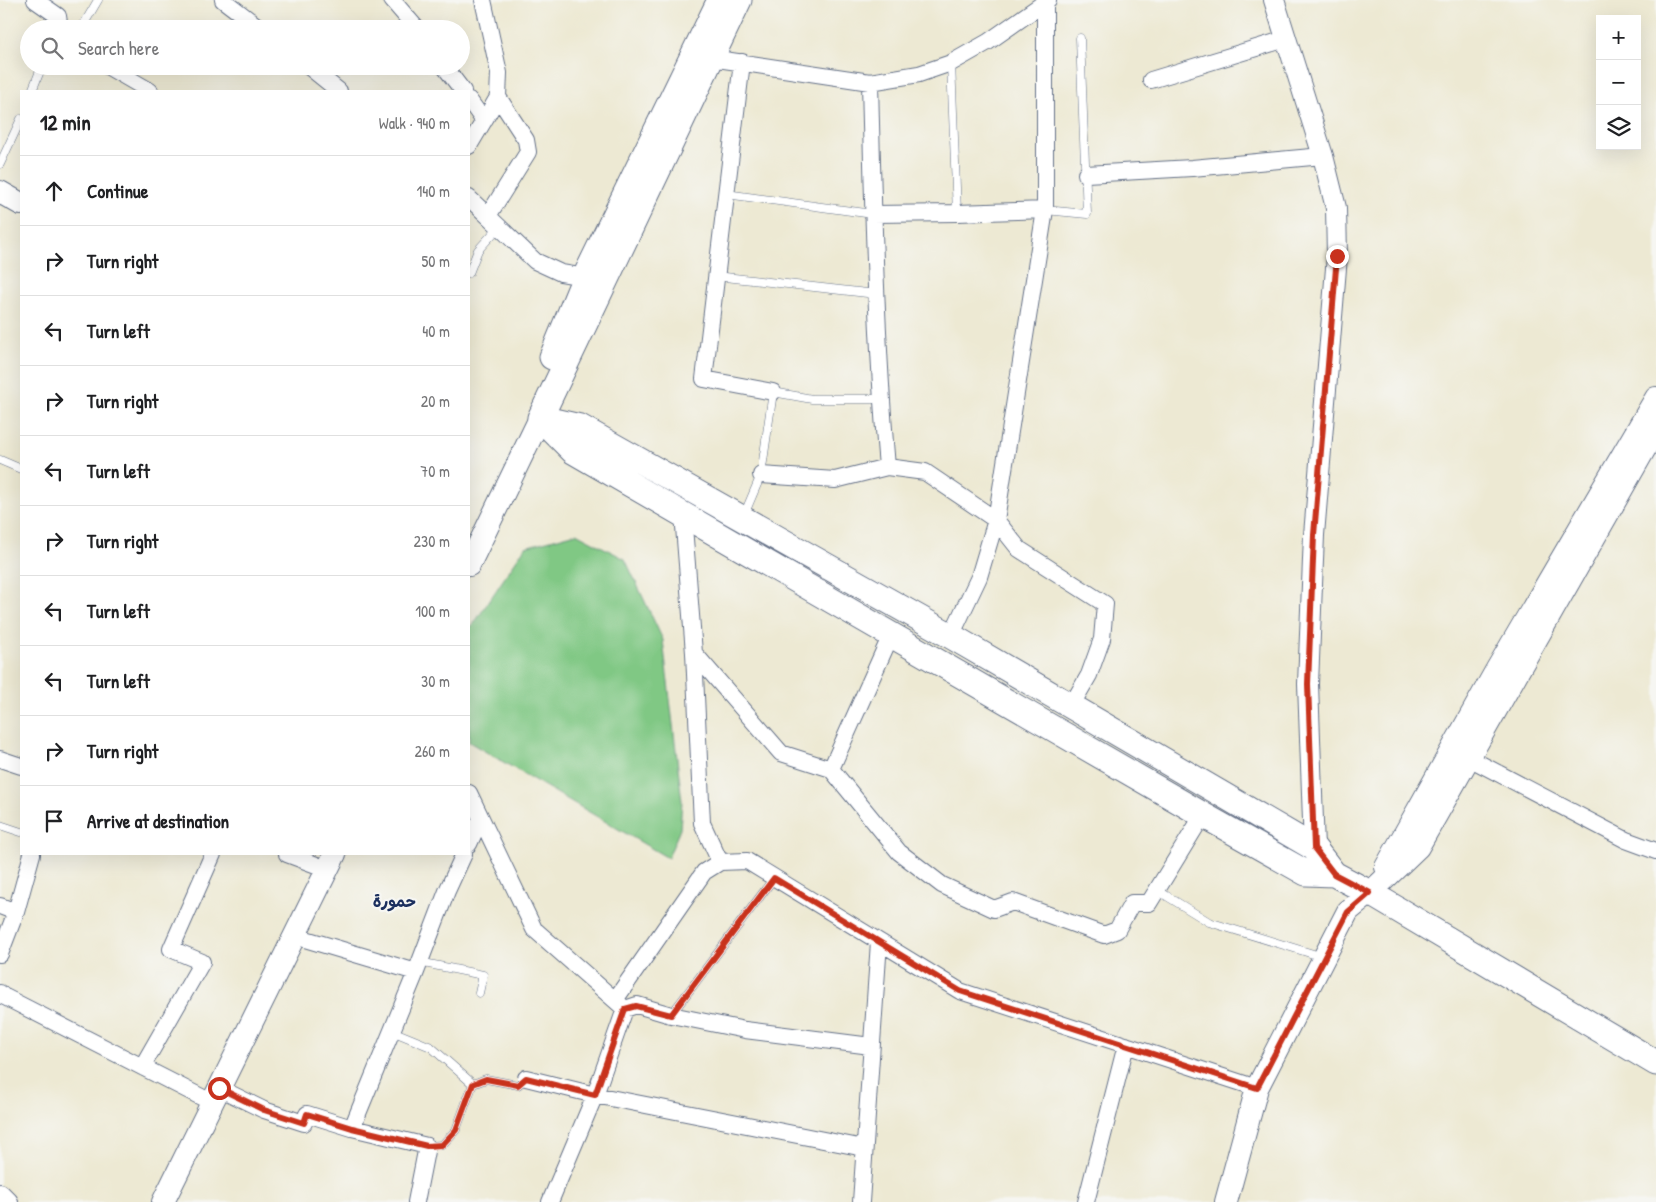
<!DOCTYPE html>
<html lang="en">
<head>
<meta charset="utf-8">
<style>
	:root { --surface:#fff; --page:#f6f6f6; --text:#202124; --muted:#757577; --line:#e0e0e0 }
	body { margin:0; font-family:"Patrick Hand","Playpen Sans Arabic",sans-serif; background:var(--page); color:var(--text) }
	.controls { position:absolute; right:15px; top:15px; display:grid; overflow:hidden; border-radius:0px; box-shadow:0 5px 20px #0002 }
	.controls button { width:45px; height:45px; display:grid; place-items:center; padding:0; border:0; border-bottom:1px solid var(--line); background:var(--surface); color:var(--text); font:25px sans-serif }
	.stop { position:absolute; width:15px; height:15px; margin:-11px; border:4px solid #c8321e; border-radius:50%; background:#fff }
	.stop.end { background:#c8321e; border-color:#fff; box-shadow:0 1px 5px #0008 }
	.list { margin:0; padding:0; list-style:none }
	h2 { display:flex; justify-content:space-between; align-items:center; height:65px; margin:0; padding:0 20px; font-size:21px }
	h2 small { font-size:16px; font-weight:400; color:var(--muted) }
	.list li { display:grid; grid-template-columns:32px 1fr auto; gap:15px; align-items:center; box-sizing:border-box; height:70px; padding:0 20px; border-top:1px solid var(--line) }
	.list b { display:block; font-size:19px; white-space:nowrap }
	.list em { font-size:16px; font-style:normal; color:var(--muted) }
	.icon { flex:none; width:28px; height:28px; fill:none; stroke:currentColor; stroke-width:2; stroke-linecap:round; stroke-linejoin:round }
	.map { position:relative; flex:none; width:1656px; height:1202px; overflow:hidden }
	.search { position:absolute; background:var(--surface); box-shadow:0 5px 20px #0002; left:20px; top:20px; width:450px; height:55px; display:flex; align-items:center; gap:12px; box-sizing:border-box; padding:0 18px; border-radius:28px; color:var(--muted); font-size:19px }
	.panel { position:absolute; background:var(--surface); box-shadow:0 5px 20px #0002; left:20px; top:90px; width:450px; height:765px; border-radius:0px }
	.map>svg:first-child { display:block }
</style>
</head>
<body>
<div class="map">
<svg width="1656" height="1202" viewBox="0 0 1656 1202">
	<rect width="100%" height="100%" fill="#f6f6f2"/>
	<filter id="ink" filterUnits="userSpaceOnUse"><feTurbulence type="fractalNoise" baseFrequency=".02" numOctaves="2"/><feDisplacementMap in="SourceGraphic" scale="10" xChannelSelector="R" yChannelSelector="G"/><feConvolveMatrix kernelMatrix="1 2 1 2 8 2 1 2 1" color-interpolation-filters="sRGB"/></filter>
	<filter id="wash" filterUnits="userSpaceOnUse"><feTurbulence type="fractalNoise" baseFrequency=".0096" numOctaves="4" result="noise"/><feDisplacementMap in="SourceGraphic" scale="20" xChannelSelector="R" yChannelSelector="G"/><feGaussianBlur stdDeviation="1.12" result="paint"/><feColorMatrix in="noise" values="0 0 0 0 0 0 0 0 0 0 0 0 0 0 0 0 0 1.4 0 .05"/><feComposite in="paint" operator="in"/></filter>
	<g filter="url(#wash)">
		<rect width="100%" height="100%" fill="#ede9d3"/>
		<path fill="#80c884" stroke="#4e7c71" d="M576,533l49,26 38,81 19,161 -2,28 -12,29 -199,-116v-115l4,-2 52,-78z"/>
	</g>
	<g filter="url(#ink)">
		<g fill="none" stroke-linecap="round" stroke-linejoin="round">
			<defs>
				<path id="service" d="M81,29l17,-29
					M951,63l6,150
					M32,91l10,-25
					M0,164l21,-45
					M726,194l147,20
					M1045,210l42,4 -7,-176
					M469,273l9,-23 21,-23
					M716,276l160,18
					M0,460l21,9
					M744,515l17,-40 12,-83 39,7h69
					M0,825l21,7
					M1157,890l52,32 114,35
					M419,962l64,13 -4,18
					M671,1015l103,-137
					M392,1031l39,16 42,37 13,-5 32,6 8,-7
					M427,1146l15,-1 14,-15 17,-46"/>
				<path id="minor" d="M35,0l23,16 2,13
					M223,0l38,29
					M392,0l25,29
					M711,58l159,24 49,-8 32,-11 37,-21 60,-42
					M742,62l-38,317 69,13
					M107,66l43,25
					M308,66l31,25
					M444,66l19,25
					M1151,80l135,-41
					M870,82c3,128 6,257 17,385l38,5 71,48 23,29 86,55 -3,35 -13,36 -18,31
					M469,100l15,21
					M469,146l29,-49 1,-24 -16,-73
					M1086,174l106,-6 131,-12
					M469,198l66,63 26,12 24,4 8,3
					M873,214l84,-1 88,-3
					M488,216l40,-64 -2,-12 -28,-43
					M761,475l74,5 52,-13
					M683,514l11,139 8,170 18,39
					M951,636l28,-59 17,-57 49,-310v-207
					M694,653l87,100 50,16 68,83 43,33 52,24 19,-7 91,33 13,-5 15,-27h17l54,-88
					M1469,758l157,82 30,11
					M0,759l21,7
					M831,769l60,-134
					M469,793l65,136 91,80 -30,86 -45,107
					M469,844l12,-26
					M287,854l40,15
					M0,906l16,6
					M295,936l121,36
					M0,954l16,-42 16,-58
					M0,993l3,3 208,106
					M615,1000l89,-128 16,-10 27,-1 213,130 297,97
					M625,1009l12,-4 34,10 74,15 126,16
					M142,1067l60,-105 -31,-13 42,-95
					M526,1078l69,17 269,53
					M219,1088l45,22 40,13 3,-9 45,14 75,18 -11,56
					M352,1128l64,-156 31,-81 17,-37
					M861,1202l18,-260
					M1086,1202l40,-157"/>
				<path id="tertiary" d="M1274,0l49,156 13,52 1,48 -23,279 -6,149 6,164
					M0,1194l8,8"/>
				<path id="secondary" d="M0,192l21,12
					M469,565l71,-147
					M1386,867l111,-198 159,-271
					M163,1202l172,-348
					M1226,1202l31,-114 91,-177 22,-18 48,-46 238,-418"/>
				<path id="primary" d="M552,357l33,-80 135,-277
					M540,418l40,9 371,209 363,212 20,26 36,19 286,170
					M540,418l33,33 630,364 103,58 28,1
					M540,418l199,-418"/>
			</defs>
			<use href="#service" stroke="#647087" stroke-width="9"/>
			<use href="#minor" stroke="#647087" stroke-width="18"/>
			<use href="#tertiary" stroke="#647087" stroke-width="22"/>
			<use href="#secondary" stroke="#647087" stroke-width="24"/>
			<use href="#primary" stroke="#647087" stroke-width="27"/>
			<use href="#service" stroke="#fff" stroke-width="8"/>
			<use href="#minor" stroke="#fff" stroke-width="16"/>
			<use href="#tertiary" stroke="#fff" stroke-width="20"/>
			<use href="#secondary" stroke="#fff" stroke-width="22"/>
			<use href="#primary" stroke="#fff" stroke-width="25"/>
		</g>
	</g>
	<g fill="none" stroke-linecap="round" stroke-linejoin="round" filter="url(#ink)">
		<path stroke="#c8321e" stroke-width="6" d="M219,1088l45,22 40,13 3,-9 45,14 75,18 15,-1 14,-15 17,-46 13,-5 32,6 8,-7 69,17 30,-86 11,-3 35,9 103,-137 186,113 297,97 91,-176 22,-19 -36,-19 -20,-26 -6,-164 6,-149 23,-279"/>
	</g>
	<g text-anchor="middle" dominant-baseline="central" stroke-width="4.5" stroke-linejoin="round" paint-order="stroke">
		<g font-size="16" font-weight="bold" fill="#1b2f5e" stroke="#f6f6f2">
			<text x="394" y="901">حمورة</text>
		</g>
	</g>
</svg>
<div class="controls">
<button>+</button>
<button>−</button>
<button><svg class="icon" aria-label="layers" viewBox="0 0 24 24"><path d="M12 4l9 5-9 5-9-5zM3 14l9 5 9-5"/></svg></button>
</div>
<div class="stop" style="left:219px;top:1088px"></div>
<div class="stop end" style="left:1337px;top:256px"></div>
<div class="search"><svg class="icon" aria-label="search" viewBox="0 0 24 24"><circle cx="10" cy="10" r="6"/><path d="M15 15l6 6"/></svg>Search here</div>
<section class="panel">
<h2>12 min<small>Walk · 940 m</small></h2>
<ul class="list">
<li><svg class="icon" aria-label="ahead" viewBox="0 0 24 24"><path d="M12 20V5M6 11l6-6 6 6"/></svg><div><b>Continue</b></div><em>140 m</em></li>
<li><svg class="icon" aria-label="right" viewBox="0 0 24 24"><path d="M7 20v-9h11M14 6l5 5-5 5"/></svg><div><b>Turn right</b></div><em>50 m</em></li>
<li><svg class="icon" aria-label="left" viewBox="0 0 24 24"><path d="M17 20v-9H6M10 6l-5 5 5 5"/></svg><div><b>Turn left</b></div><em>40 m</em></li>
<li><svg class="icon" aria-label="right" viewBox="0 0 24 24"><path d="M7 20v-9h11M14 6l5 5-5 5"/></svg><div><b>Turn right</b></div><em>20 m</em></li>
<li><svg class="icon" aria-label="left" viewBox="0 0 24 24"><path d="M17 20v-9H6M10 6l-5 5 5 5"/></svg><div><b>Turn left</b></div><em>70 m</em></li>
<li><svg class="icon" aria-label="right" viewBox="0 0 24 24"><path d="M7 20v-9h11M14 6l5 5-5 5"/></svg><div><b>Turn right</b></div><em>230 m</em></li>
<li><svg class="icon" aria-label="left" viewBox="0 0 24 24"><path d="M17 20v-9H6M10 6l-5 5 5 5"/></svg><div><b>Turn left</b></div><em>100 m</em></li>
<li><svg class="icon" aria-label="left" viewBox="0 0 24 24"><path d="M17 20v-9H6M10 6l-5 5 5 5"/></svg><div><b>Turn left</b></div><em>30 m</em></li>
<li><svg class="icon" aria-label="right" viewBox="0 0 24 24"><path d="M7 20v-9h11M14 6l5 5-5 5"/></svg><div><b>Turn right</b></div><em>260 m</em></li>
<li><svg class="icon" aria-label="arrive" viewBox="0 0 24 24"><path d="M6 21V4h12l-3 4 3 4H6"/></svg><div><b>Arrive at destination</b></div></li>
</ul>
</section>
</div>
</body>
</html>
